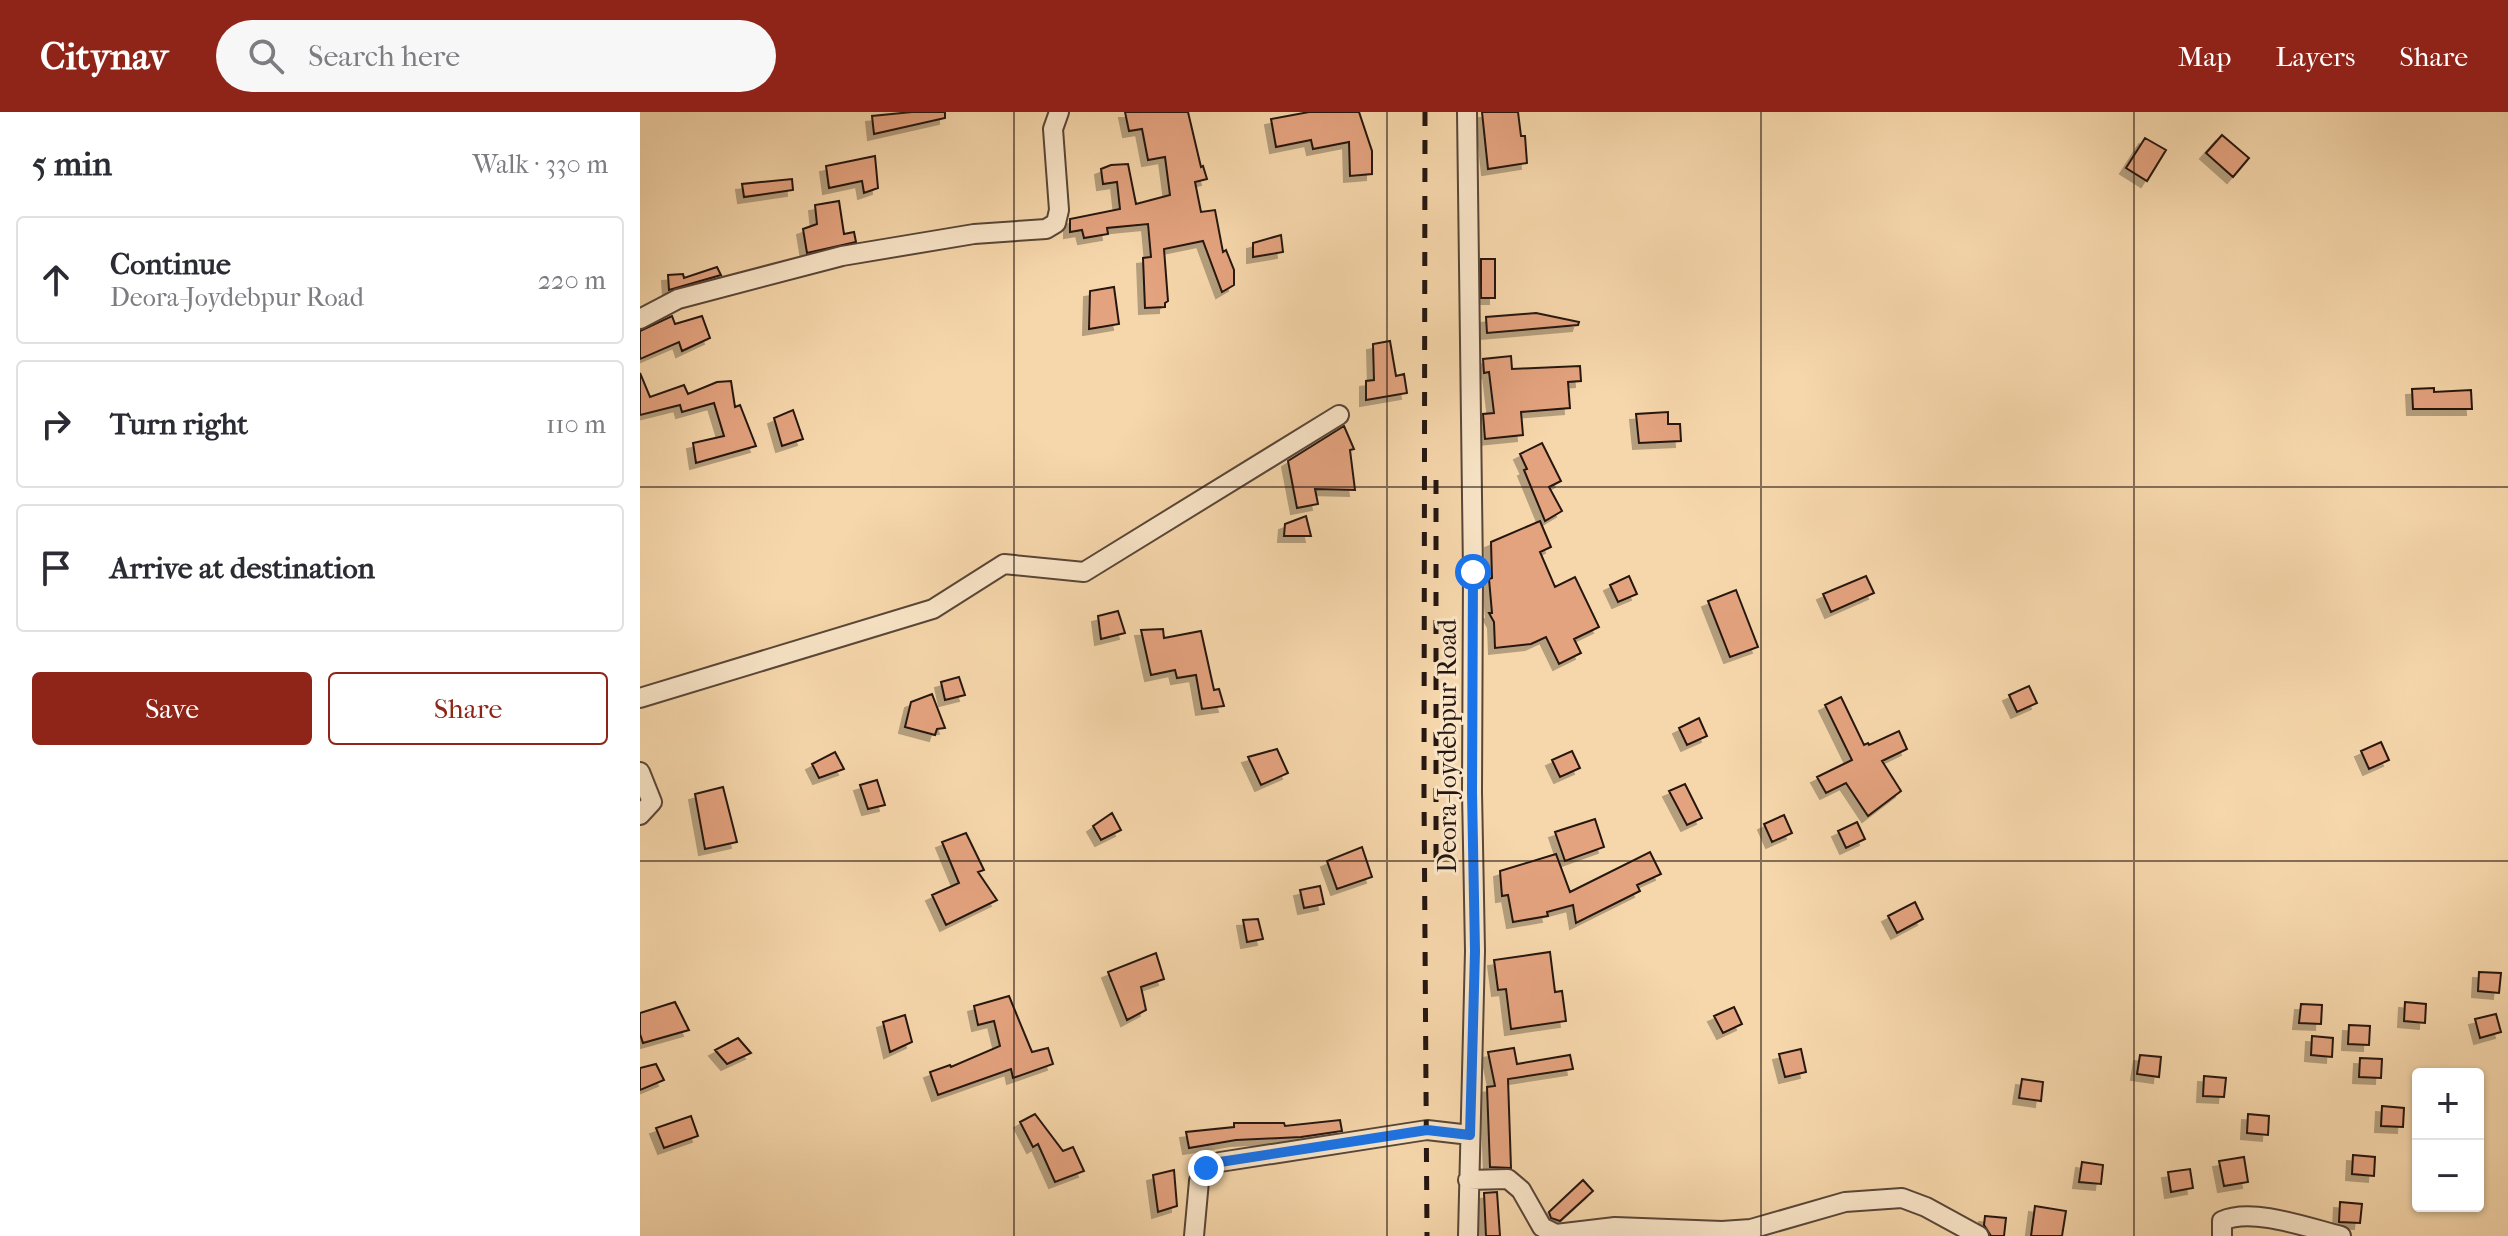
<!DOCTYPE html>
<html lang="en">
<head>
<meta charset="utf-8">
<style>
	:root { --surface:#fff; --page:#f7f7f7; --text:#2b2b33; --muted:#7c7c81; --line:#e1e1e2; --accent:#8f2418 }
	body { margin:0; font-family:"IM FELL French Canon",serif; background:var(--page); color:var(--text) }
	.controls { position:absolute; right:24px; bottom:24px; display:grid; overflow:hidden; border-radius:8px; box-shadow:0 2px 6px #0004 }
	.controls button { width:72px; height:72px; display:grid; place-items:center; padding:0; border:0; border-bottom:2px solid var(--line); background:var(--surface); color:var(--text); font:40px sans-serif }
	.stop { position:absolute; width:24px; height:24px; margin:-18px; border:6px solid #1a73e8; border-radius:50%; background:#fff }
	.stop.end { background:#1a73e8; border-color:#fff; box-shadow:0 2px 8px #0008 }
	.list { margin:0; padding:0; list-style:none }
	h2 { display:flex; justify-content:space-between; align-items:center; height:104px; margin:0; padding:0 32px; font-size:34px }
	h2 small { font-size:26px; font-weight:400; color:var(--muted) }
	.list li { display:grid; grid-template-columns:52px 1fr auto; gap:24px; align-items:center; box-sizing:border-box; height:128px; margin:0 16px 16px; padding:0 16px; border:2px solid var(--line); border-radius:8px }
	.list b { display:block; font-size:30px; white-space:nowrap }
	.list p { margin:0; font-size:26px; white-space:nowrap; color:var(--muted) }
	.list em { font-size:26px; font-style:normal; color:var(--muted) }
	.actions { display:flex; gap:16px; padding:24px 32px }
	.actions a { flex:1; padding:18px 0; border:2px solid var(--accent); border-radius:8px; text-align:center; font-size:28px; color:var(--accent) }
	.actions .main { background:var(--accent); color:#fff }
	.icon { flex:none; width:44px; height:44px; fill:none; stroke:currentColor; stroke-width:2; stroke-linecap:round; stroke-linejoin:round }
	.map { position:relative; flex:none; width:1868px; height:1124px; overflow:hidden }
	header { display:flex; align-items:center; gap:48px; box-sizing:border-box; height:112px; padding:0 40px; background:var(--accent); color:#fff }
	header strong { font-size:38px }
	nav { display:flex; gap:44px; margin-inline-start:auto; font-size:28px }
	.search { width:560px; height:72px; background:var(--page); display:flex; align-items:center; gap:20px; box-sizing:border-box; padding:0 28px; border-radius:44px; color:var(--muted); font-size:30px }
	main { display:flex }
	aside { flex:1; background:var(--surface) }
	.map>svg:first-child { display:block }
</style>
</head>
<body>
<header>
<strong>Citynav</strong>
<div class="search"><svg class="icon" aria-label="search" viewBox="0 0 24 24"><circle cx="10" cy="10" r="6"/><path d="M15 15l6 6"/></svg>Search here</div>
<nav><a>Map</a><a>Layers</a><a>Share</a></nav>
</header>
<main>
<aside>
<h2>5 min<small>Walk · 330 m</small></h2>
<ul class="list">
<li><svg class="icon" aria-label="ahead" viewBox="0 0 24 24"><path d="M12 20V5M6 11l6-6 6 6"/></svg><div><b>Continue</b><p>Deora-Joydebpur Road</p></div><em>220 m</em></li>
<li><svg class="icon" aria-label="right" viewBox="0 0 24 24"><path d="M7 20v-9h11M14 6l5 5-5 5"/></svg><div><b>Turn right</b></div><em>110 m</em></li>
<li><svg class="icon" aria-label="arrive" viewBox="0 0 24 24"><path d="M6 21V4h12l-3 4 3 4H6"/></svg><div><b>Arrive at destination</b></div></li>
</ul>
<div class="actions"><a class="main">Save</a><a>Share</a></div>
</aside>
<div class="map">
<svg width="1868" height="1124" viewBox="0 0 1868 1124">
	<defs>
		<filter id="shadow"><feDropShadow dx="-6" dy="6" stdDeviation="0" flood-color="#0004"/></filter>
	</defs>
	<rect width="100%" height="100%" fill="#f6d7ab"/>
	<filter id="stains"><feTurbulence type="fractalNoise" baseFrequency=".0025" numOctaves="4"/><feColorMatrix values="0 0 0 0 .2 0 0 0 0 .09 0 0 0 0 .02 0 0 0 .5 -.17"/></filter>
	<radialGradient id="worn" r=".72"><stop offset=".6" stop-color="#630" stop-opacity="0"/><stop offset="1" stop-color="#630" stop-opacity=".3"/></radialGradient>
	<path fill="#e4a37f" stroke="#251611" stroke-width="2" filter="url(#shadow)" d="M272,0h33v6l-71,16 -2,-18z
		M485,0h63l13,55 2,-1 4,13 -12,3 6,30 14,-2 8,42 3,-2 8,20v15l-12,7 -19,-51 -39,8 4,52 -3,2v4l-20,1 -2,-50 8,-1 -3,-33 -41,4 1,6 -24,4 -2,-8 -12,2v-13l50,-10 -3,-27 -14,2 -2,-15 10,-4 17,-1 8,40 34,-9 -5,-38 -17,3 -6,-31 -13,2z
		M669,0h50l13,39v23l-22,2 -1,-34 -36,7 -2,-9 -35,7 -5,-28z
		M842,0h36l3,24h4l2,27 -39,6z
		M1582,23l27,23 -16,19 -27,-24z
		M1505,26l21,12 -19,31 -21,-13z
		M235,44l3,32 -14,5 -2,-12 -33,7 -3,-22z
		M152,67l1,11 -49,7 -2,-13z
		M199,89l5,33 10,-2 2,10 -49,11 -4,-24 14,-5 -2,-19z
		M641,123l2,17 -30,5v-14z
		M841,147h14v39h-14z
		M77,155l4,8 -52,15 -1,-15 15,-1 1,4z
		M474,175l5,37 -30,5 1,-38z
		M896,201l43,9 -1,3 -91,8 -1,-16z
		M32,204l3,8 27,-8 8,22 -28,13 -3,-9 -39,17v-28z
		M750,229l6,35 8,-2 3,19 -41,7v-19l8,-1 -1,-36z
		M871,244l1,13 68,-3 1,15 -13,1 2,26 -49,4 2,23 -38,4 -2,-25 11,-1 -5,-41 -5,1 -1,-14z
		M0,261l10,24 34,-12 4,9 29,-12 14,-1 4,26 5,-2 16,41 -60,17 -3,-20 31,-7 -10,-33 -32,9 -2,-7 -40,10z
		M1794,276v4l37,-2 1,19h-59l-1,-20z
		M153,298l10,29 -21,7 -8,-28z
		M1028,300v12h12l1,17 -42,2 -3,-29z
		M704,314l10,23 -4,1 5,40 -40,-1 3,15 -21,4 -9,-47z
		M902,331l19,38 -12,6 13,24 -17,10 -21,-51 3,-1 -7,-15z
		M666,404l5,20h-27l1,-12z
		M900,409l11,26 -11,5 15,35 20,-10 24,50 -25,12 7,14 -22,11 -13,-27 -15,7 -36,4 -1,-26 -5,-9h3l-3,-34 3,-1 -1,-36z
		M989,464l8,18 -19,8 -8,-17z
		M1226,464l8,17 -43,19 -8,-18z
		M1096,478l22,57 -28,10 -22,-56z
		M478,499l7,22 -24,6 -3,-23z
		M523,517l1,9 37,-7 13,59 5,-1 5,17 -22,3 -6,-34 -19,3 -2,-8 -24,5 -10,-45z
		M319,565l6,18 -20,5 -4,-18z
		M1389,574l8,17 -20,9 -8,-17z
		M292,582l13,34 -8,1 -2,6 -30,-8 6,-25z
		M1201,585l23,48 4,-2 1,2 30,-14 8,18 -25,12 19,30 -33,25 -22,-33 -20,10 -9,-16 35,-17 -27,-55z
		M1059,606l8,18 -20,9 -8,-17z
		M1741,630l8,18 -20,9 -8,-18z
		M637,637l11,24 -27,12 -13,-28z
		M932,639l8,17 -20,9 -8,-17z
		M195,640l9,17 -25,9 -7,-14z
		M237,668l8,25 -17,4 -8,-24z
		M1045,672l17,34 -15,7 -18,-34z
		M83,675l14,55 -32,7 -10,-55z
		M472,701l9,17 -20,10 -8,-14z
		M1144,703l8,18 -20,9 -8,-18z
		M955,707l9,28 -39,14 -10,-29z
		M1217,710l8,17 -19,9 -8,-17z
		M326,721l18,37 -6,2 19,28 -51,25 -14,-30 27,-12 -17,-41z
		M722,735l10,30 -35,12 -10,-28z
		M1010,740l11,22 -24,11 3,6 -64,32 -3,-18 -26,7 1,4 -35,6 -5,-27 -6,1 -2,-25 56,-17 14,38z
		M680,774l4,18 -20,4 -4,-18z
		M1275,790l8,17 -26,14 -9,-17z
		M618,807l5,20 -16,3 -4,-22z
		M910,840l5,40 7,-1 4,30 -55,8 -5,-40 -8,1 -4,-30z
		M516,841l8,26 -23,8 5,23 -19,10 -19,-48z
		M1839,860l22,1 -2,20 -21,-2z
		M369,884l23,56 16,-4 5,16 -40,14 -2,-9 -73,26 -8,-23 20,-7 1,2 49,-21 -6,-25 -16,4 -4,-19z
		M35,890l14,28 -46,13 -3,-9v-21z
		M1765,890l21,2 -1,19 -21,-2z
		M1661,892l21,1 -1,19 -22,-1z
		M1094,895l8,17 -19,9 -9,-17z
		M1856,902l5,18 -21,6 -5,-19z
		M265,903l7,27 -22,10 -7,-30z
		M1709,913l21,1 -1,19 -21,-1z
		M1672,924l21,2 -1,19 -21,-2z
		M98,926l13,15 -24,11 -12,-14z
		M874,936l3,16 53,-9 3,14 -65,10 3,89 -21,-1 -3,-80 8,-1 -7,-34z
		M1161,937l5,23 -21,5 -6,-23z
		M1500,943l21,2 -2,20 -22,-3z
		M1720,946l22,1 -1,19 -22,-1z
		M16,952l8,16 -24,10v-22z
		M1564,964l22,2 -2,19 -21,-1z
		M1382,967l21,3 -2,19 -22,-3z
		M1742,994l22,2 -1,19 -22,-1z
		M395,1002l28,37 10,-4 11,24 -29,11 -17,-38 -5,3 -13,-25z
		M1608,1002l21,2 -1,19 -21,-2z
		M51,1004l7,20 -34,12 -8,-20z
		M700,1008l2,11 -41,6 -65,3 -47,8 -3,-16 48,-5v-4h50l1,3z
		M1713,1043l22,2 -1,19 -22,-2z
		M1604,1045l4,25 -24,4 -5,-25z
		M1442,1050l21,3 -2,19 -22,-2z
		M1550,1057l3,19 -22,4 -3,-20z
		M534,1058l3,36 -19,6 -5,-37z
		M943,1068l10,11 -33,30 -9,-3 -2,-6z
		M857,1080l3,44h-14l-2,-43z
		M1700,1090l22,2 -2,19 -21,-1z
		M1395,1094l31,5 -4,25h-31z
		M1345,1104l21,2 -2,18h-13l-7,-11z"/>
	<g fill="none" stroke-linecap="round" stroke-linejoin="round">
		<defs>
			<path id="minor" d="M827,0l6,460 -1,220 3,159 -7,285
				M0,207l38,-20 164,-43 132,-22 72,-5 10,-6 3,-13 -6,-81 6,-17
				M0,586l293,-89 71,-45 80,8 255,-157
				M0,660l12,30 -12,13
				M828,1068l40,-1 13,11 21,37 14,7 59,-7 107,4 29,-2 94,-27 57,-4 24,9 53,29
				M554,1124l5,-55 7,-13 14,-6 207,-32 43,5
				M1582,1124v-15c30,-14 87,7 119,15"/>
		</defs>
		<use href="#minor" stroke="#594638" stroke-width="22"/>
		<use href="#minor" stroke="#f9e5c8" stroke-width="18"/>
		<path stroke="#251611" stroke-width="5" stroke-dasharray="14 14" stroke-linecap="butt" d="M785,0l-1,681 3,443
			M796,368v388"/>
	</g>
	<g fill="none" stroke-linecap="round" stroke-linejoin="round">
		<path stroke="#1a73e8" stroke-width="10" d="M566,1056l14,-6 207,-32 43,5 5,-184 -3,-159 1,-220"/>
	</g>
	<path fill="none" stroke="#251611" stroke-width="2" stroke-opacity="0.55" d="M374,0v1124M747,0v1124M1121,0v1124M1494,0v1124M0,375h1868M0,749h1868"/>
	<g text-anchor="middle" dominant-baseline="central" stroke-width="6" stroke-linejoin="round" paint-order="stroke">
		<g font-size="26" fill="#251611" stroke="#f9e5c8">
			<text transform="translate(807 634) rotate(-90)">Deora-Joydebpur Road</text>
		</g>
	</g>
	<rect width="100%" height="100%" filter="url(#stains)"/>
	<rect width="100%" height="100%" fill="url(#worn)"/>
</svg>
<div class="controls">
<button>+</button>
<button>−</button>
</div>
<div class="stop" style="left:833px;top:460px"></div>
<div class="stop end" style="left:566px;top:1056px"></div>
</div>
</main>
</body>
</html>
